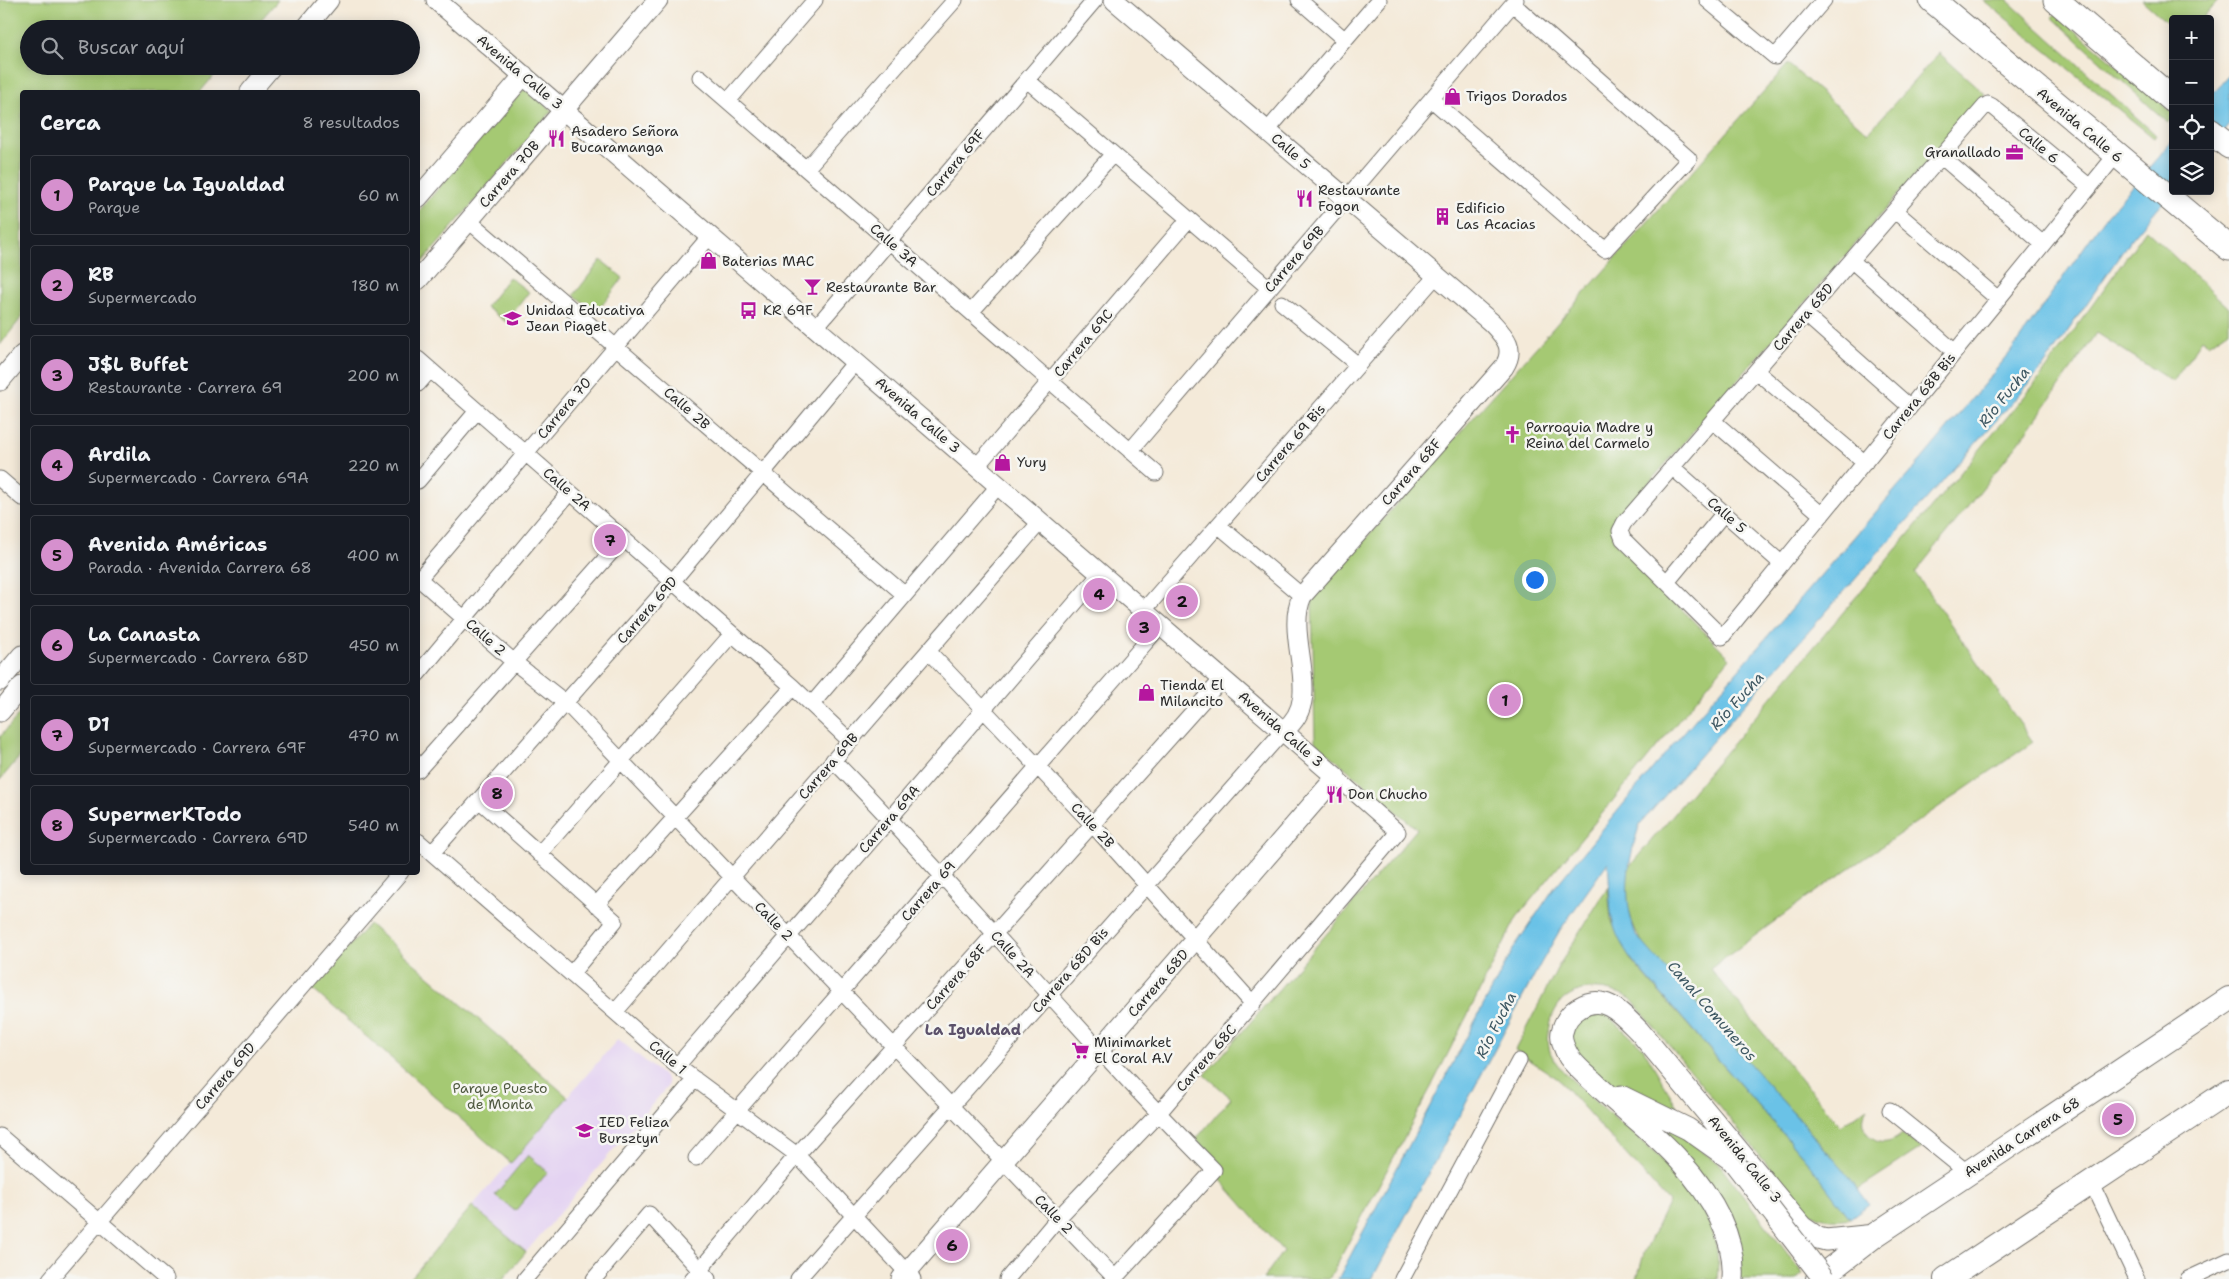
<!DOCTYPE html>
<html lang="es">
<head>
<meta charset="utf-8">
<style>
	:root { --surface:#171b24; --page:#20242c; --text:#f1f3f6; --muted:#9ea1a6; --line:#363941; --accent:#d690ce }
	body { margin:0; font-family:"Shantell Sans",sans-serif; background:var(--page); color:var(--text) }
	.controls { position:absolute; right:15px; top:15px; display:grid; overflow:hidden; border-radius:5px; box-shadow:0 2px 12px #0003 }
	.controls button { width:45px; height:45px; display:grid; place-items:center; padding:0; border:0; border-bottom:1px solid var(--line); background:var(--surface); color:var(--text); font:25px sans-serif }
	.you { position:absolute; left:1534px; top:579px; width:18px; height:18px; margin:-12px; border:4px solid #fff; border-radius:50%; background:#1a73e8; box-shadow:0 0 0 8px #1a73e833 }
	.badge { display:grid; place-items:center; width:32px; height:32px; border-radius:50%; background:var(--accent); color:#111; font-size:16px; font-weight:700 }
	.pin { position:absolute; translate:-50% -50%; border:2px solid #fff; box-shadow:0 1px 5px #0006 }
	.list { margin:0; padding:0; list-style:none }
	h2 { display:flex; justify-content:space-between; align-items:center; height:65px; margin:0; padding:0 20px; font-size:21px }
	h2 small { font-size:16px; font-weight:400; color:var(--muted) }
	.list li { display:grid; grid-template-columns:32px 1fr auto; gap:15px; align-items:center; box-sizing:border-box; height:80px; margin:0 10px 10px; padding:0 10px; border:1px solid var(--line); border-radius:5px }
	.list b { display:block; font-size:19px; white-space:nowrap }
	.list p { margin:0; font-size:16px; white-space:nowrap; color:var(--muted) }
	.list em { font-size:16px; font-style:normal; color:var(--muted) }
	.icon { flex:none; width:28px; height:28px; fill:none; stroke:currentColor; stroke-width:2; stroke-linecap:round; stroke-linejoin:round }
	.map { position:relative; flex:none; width:2229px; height:1279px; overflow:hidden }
	.search { position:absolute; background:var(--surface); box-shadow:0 2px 12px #0003; left:20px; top:20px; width:400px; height:55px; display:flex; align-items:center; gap:12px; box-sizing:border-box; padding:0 18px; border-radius:28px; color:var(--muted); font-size:19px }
	.panel { position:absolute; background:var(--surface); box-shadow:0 2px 12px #0003; left:20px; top:90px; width:400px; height:785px; border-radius:5px }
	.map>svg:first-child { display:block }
</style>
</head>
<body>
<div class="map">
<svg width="2229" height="1279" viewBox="0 0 2229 1279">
	<rect width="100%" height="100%" fill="#f6f6f2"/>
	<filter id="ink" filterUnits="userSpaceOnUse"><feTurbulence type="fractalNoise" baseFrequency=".02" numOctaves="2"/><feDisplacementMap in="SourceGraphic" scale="10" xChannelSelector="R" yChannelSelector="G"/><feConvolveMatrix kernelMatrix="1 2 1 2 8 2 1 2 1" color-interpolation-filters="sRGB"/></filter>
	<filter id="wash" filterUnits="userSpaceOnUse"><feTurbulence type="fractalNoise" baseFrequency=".0096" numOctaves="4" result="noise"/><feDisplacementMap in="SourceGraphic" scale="20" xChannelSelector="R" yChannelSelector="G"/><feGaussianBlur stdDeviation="1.12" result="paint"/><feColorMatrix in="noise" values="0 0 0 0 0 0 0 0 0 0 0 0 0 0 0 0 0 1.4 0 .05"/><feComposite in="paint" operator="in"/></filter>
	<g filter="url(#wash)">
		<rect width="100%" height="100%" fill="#f4ead9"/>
		<path fill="#e4d3f2" d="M618,1039l47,38 3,5 -1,5 -141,165 -54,-46z"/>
		<path fill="#a5c973" stroke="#687a4f" d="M0,0h278l-25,29h-224v37h193l-22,26h-178v225l-22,28z
			M1983,0h24l149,135 -2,3z
			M2142,0h76l-16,19h-29v9z
			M2056,14l117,99 -5,10 -116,-106z
			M1939,53l46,41 -357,413c-10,12 -16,19 -14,34l116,117 -213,259 -87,172 -101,190h-66l20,-28 -64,-73 7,-9 -30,-30 35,-41 -26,-23 212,-246 -102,-87 -3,-143 476,-535 80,69z
			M525,88l27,23 -134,156v-55z
			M2146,230l83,78v22l-20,14 -7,-5 -29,43 -76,-49 -77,108 -105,132 118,169 -231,159 -92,68 130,157 27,-19c-13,26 13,48 35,27l19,14 -63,41 -30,-37 -181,-203c-19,-25 -23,-52 -18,-82l411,-489z
			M601,260l22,18 -27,35 -22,-18z
			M509,277l20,15 -23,30 -20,-15z
			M22,711v43l-22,26v-43z
			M1608,887l3,33 20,40 180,206 39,52c-20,3 -31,1 -48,-11l-171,-208c-32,-18 -74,-14 -81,27 -2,10 -3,21 2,30 7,14 22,25 33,36 53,51 143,103 132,187h-80l7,-26 25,-51 -111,-123 -43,-29 43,-83z
			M369,924l199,173 -57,66 -199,-174z
			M1601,1009l42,39 39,67 -4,3c-24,-13 -95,-44 -106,-68 -4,-10 -2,-25 3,-33z
			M1640,1113l37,19 43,33 83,109 -7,5h-58l2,-17z
			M528,1155l20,17 -33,39 -20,-16z
			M472,1206l54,46 -23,27h-93z"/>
		<path fill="#6ac2e7" stroke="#4a7689" d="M2229,75v49l-19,22v-50z
			M2173,140v50l-44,52 -88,128 -247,278 -154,176c-13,38 -18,73 -4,111l211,239 22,30 -19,14 -39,-52 -179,-206c-28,-38 -20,-56 -24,-98l-48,68 -19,33 -169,316h-34l177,-333 40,-59 103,-125 264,-303 87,-105 95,-135z"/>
	</g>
	<g filter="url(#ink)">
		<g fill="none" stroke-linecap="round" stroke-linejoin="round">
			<defs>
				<path id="minor" d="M1299,0l46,40
					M1707,0l68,57 49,-57
					M700,77l456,396
					M1027,80l242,208
					M1431,99l174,151 84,-91 -176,-155
					M728,101l87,-101
					M1267,131l112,-131
					M1942,157l101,87
					M806,169l149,-169
					M2090,187l-98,-81 -4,-2 -3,2 -361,417 -4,8 3,8 99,98 394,-482
					M1895,211l103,88
					M469,221l436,374
					M1852,261l103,91
					M1282,303l76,62
					M971,312l142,-158
					M1805,314l105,93
					M816,327l279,-327
					M418,359l375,328 57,54
					M1756,371l109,92
					M418,384l12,-14
					M1713,421l109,94
					M1130,451l386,-451
					M977,466l212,-247
					M1672,467l110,97
					M0,479l22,19
					M418,481l59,-70
					M1218,525l84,71
					M418,578l96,84 52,41 550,576
					M418,580l292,-344
					M1667,582l57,-69
					M1144,610l292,-334
					M928,651l165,174 160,179
					M418,674l152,-182
					M812,704l187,-219
					M833,760c131,133 249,278 381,410l-100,109
					M418,770l205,-231
					M479,800l136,121 -44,53
					M418,841l259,225 120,89 116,124
					M432,853l240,-271 184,-221
					M539,854l193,-220
					M596,905l197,-218
					M615,1012l426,-491
					M677,1066l424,-493
					M1890,1110l78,63
					M0,1136l166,143
					M696,1158l465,-533
					M2091,1182l46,97
					M50,1279l351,-407
					M525,1279l170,-200
					M594,1279l55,-65 59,65
					M692,1279l105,-124 426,-477
					M798,1279l486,-549
					M1007,1279l51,-61 100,-104 240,-282 -62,-55
					M1402,1279l117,-218
					M2188,1279l41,-19"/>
				<path id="tertiary" d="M436,0l900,777 -435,502
					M1114,0l378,323c13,14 24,25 12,44l-202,229c-19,42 24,103 -18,134
					M305,29l24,-29
					M250,92l22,-26
					M418,198l106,-123
					M418,280l240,-280
					M0,381l22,-26
					M0,681l22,-26
					M0,712l22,-26"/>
				<path id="secondary" d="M1621,1096l67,33 45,32
					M1733,1279c3,-45 -24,-86 -53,-118 -25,-29 -57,-51 -84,-77 -9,-8 -20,-17 -27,-27 -4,-7 -9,-17 -7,-25 2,-9 8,-19 17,-24 25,-16 43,6 60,23l163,196 16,11 8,2 49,-5"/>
				<path id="primary" d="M1818,1279l57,-44 354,-236
					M1946,1279l283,-188"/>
				<path id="trunk" d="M1932,0l297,248
					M2056,0l117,100
					M2210,131l19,15"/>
			</defs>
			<use href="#minor" stroke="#716e68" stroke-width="17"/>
			<use href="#tertiary" stroke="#716e68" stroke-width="21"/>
			<use href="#secondary" stroke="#716e68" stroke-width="23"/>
			<use href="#primary" stroke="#716e68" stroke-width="26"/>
			<use href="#trunk" stroke="#716e68" stroke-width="27"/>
			<use href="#minor" stroke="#fff" stroke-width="15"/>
			<use href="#tertiary" stroke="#fff" stroke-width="19"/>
			<use href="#secondary" stroke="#fff" stroke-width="21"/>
			<use href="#primary" stroke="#fff" stroke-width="24"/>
			<use href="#trunk" stroke="#fff" stroke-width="25"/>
			<defs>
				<path id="secondary-bridge" d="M1733,1161l91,118"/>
			</defs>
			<use href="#secondary-bridge" stroke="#716e68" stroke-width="23" stroke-linecap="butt"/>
			<use href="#secondary-bridge" stroke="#fff" stroke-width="21"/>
		</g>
	</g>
	<defs>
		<symbol id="shop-bare" viewBox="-9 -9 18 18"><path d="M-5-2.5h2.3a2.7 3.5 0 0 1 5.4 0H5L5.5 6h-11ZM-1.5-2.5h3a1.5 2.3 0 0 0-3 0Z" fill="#b5179e" stroke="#f6f6f2" stroke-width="2.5" paint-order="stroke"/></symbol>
		<symbol id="restaurant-bare" viewBox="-9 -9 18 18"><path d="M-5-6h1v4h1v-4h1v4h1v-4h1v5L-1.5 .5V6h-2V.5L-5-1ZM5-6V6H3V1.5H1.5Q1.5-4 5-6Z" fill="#b5179e" stroke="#f6f6f2" stroke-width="2.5" paint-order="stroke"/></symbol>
		<symbol id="office-bare" viewBox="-9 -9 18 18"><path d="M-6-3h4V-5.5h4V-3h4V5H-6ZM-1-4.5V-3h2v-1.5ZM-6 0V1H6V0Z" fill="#b5179e" stroke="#f6f6f2" stroke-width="2.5" paint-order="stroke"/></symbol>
		<symbol id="building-bare" viewBox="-9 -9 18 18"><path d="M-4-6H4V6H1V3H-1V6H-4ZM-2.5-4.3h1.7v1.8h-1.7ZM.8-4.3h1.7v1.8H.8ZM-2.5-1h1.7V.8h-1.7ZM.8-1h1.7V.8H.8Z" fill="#b5179e" stroke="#f6f6f2" stroke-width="2.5" paint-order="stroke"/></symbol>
		<symbol id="bar-bare" viewBox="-9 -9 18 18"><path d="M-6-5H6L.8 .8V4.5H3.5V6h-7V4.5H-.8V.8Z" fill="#b5179e" stroke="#f6f6f2" stroke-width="2.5" paint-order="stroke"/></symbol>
		<symbol id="bus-bare" viewBox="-9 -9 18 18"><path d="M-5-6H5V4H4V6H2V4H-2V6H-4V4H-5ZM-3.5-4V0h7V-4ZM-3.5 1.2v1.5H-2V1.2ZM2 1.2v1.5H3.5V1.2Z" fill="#b5179e" stroke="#f6f6f2" stroke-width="2.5" paint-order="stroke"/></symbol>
		<symbol id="school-bare" viewBox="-9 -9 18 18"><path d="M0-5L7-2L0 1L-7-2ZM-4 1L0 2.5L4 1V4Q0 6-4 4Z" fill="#b5179e" stroke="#f6f6f2" stroke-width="2.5" paint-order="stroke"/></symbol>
		<symbol id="church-bare" viewBox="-9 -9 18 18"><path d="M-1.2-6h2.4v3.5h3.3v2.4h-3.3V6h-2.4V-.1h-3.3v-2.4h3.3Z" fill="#b5179e" stroke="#f6f6f2" stroke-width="2.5" paint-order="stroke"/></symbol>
		<symbol id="supermarket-bare" viewBox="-9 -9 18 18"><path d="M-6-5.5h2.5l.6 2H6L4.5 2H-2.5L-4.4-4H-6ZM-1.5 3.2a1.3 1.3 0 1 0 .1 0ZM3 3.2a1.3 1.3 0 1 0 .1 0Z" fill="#b5179e" stroke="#f6f6f2" stroke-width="2.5" paint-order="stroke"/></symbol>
	</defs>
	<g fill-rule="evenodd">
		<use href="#shop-bare" x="1440" y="84" width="25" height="25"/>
		<use href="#restaurant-bare" x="544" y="126" width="25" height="25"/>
		<use href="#office-bare" x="2002" y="140" width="25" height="25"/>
		<use href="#restaurant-bare" x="1292" y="186" width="25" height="25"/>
		<use href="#building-bare" x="1430" y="204" width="25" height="25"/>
		<use href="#shop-bare" x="696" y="248" width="25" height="25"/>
		<use href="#bar-bare" x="800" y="274" width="25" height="25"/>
		<use href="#bus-bare" x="736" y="298" width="25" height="25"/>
		<use href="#school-bare" x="500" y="306" width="25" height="25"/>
		<use href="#church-bare" x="1500" y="422" width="25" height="25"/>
		<use href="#shop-bare" x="990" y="450" width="25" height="25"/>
		<use href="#shop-bare" x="1134" y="680" width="25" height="25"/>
		<use href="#restaurant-bare" x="1322" y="782" width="25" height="25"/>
		<use href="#supermarket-bare" x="1068" y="1038" width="25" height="25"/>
		<use href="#school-bare" x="572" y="1118" width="25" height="25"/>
	</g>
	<g text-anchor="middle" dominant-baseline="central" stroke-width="5" stroke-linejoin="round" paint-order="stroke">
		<g font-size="14" fill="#2b2b2b" stroke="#f6f6f2">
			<text transform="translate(520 72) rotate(40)">Avenida Calle 3</text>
			<text transform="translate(2080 125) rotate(40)">Avenida Calle 6</text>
			<text transform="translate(2039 145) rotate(40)">Calle 6</text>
			<text transform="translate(1291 151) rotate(41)">Calle 5</text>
			<text transform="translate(955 163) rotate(-50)">Carrera 69F</text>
			<text transform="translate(509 174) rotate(-49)">Carrera 70B</text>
			<text transform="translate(894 245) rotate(41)">Calle 3A</text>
			<text transform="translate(1294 259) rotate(-49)">Carrera 69B</text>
			<text transform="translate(1803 317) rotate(-49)">Carrera 68D</text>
			<text transform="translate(1083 343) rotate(-50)">Carrera 69C</text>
			<text transform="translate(1919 396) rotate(-51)">Carrera 68B Bis</text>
			<text transform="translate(564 408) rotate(-50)">Carrera 70</text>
			<text transform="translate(687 408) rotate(41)">Calle 2B</text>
			<text transform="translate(918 415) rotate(41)">Avenida Calle 3</text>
			<text transform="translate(1290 443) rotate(-49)">Carrera 69 Bis</text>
			<text transform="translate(1411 472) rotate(-49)">Carrera 68F</text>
			<text transform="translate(567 489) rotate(41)">Calle 2A</text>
			<text transform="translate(1727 515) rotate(41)">Calle 5</text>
			<text transform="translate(647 610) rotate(-49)">Carrera 69D</text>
			<text transform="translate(486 637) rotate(41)">Calle 2</text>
			<text transform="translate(1281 729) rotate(41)">Avenida Calle 3</text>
			<text transform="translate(828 766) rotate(-49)">Carrera 69B</text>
			<text transform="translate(889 819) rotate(-49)">Carrera 69A</text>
			<text transform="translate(1093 825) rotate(47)">Calle 2B</text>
			<text transform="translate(928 891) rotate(-49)">Carrera 69</text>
			<text transform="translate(774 921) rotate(46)">Calle 2</text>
			<text transform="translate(1013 954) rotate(48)">Calle 2A</text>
			<text transform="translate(1070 970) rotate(-49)">Carrera 68D Bis</text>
			<text transform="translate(956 977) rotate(-48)">Carrera 68F</text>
			<text transform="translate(1158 983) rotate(-49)">Carrera 68D</text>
			<text transform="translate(668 1057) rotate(40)">Calle 1</text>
			<text transform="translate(1206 1058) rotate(-49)">Carrera 68C</text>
			<text transform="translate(225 1076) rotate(-49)">Carrera 69D</text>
			<text transform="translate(2022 1137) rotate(-33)">Avenida Carrera 68</text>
			<text transform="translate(1745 1159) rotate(51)">Avenida Calle 3</text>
			<text transform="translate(1054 1214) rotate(46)">Calle 2</text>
		</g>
		<g font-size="14" fill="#2b2b2b" stroke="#f6f6f2" text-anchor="start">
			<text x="1466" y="96">Trigos Dorados</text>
			<text x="571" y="131">Asadero Señora<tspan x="571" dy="16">Bucaramanga</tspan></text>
			<text x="2001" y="152" text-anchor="end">Granallado</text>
			<text x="1318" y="190">Restaurante<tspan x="1318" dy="16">Fogon</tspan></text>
			<text x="1456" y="208">Edificio<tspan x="1456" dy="16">Las Acacias</tspan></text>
			<text x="722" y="261">Baterias MAC</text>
			<text x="826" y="287">Restaurante Bar</text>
			<text x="526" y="310">Unidad Educativa<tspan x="526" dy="16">Jean Piaget</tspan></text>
			<text x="763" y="310">KR 69F</text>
			<text x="1526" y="427">Parroquia Madre y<tspan x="1526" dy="16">Reina del Carmelo</tspan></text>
			<text x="1017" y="462">Yury</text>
			<text x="1160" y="685">Tienda El<tspan x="1160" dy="16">Milancito</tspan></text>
			<text x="1348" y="794">Don Chucho</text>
			<text x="1094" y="1042">Minimarket<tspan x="1094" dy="16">El Coral A.V</tspan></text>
			<text x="599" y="1122">IED Feliza<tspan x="599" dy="16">Bursztyn</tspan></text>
		</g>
		<g font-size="14" fill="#505a41" stroke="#f6f6f2">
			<text x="500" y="1088">Parque Puesto<tspan x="500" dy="16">de Monta</tspan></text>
		</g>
		<g font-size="15" font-style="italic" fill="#3e5863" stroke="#f6f6f2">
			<text transform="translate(2004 397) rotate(-51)">Río Fucha</text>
			<text transform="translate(1737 701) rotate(-48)">Río Fucha</text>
			<text transform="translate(1712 1011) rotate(49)">Canal Comuneros</text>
			<text transform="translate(1496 1025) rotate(-63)">Río Fucha</text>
		</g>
		<g font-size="15" font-weight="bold" fill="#5b516a" stroke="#f6f6f2">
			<text x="973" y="1030">La Igualdad</text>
		</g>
	</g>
</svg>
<div class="controls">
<button>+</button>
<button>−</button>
<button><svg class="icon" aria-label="locate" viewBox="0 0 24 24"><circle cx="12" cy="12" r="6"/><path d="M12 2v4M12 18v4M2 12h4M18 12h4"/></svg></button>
<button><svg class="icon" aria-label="layers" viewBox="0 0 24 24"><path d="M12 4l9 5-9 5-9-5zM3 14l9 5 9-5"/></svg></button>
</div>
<div class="you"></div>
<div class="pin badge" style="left:1505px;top:700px">1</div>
<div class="pin badge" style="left:1182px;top:601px">2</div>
<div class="pin badge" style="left:1144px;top:627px">3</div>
<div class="pin badge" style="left:1099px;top:594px">4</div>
<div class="pin badge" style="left:2118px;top:1119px">5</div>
<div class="pin badge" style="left:952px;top:1245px">6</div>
<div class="pin badge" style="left:610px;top:540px">7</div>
<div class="pin badge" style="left:497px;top:793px">8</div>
<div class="search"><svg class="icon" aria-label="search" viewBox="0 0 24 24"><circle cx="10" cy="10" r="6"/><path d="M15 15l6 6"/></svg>Buscar aquí</div>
<section class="panel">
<h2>Cerca<small>8 resultados</small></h2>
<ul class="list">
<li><span class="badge">1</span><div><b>Parque La Igualdad</b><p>Parque</p></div><em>60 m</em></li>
<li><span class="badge">2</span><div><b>RB</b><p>Supermercado</p></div><em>180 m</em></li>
<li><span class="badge">3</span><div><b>J$L Buffet</b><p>Restaurante · Carrera 69</p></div><em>200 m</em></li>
<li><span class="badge">4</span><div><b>Ardila</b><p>Supermercado · Carrera 69A</p></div><em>220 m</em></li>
<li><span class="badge">5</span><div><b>Avenida Américas</b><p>Parada · Avenida Carrera 68</p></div><em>400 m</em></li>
<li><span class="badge">6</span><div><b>La Canasta</b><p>Supermercado · Carrera 68D</p></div><em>450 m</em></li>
<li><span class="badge">7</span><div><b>D1</b><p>Supermercado · Carrera 69F</p></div><em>470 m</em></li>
<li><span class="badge">8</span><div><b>SupermerKTodo</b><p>Supermercado · Carrera 69D</p></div><em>540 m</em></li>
</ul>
</section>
</div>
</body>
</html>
